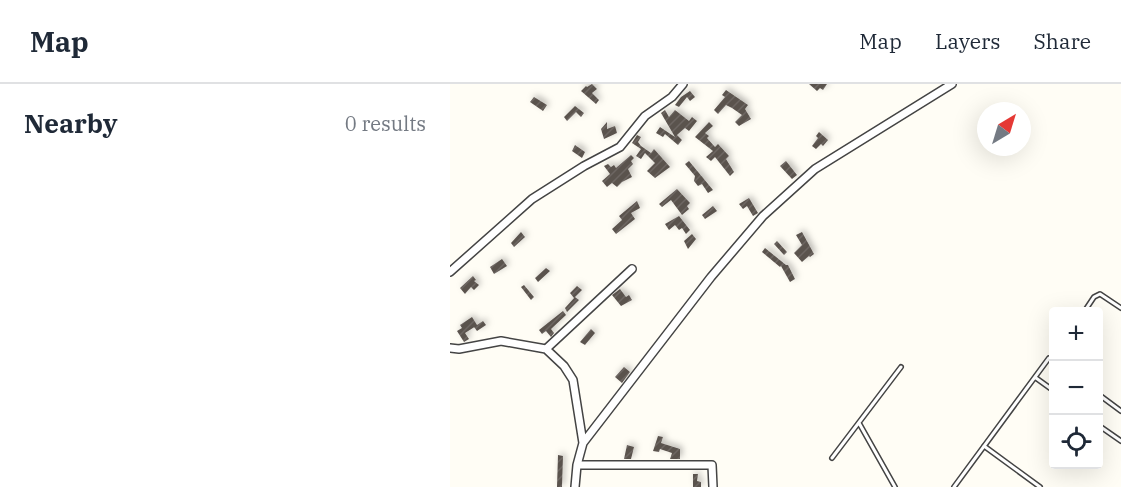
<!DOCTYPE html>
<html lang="en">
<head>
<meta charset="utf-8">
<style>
	:root { --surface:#fff; --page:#f2f2f3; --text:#1f2937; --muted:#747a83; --line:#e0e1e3 }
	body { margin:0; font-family:"IBM Plex Serif",serif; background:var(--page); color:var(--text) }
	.controls { position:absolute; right:18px; bottom:18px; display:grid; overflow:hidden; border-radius:6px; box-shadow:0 6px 24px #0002 }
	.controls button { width:54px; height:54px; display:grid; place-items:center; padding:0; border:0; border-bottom:2px solid var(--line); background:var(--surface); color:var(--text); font:30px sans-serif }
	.compass { position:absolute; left:527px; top:18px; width:54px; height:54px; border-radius:50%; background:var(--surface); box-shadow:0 6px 24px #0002; rotate:38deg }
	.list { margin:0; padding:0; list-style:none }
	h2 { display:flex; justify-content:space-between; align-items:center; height:78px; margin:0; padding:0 24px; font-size:26px }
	h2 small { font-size:20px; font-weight:400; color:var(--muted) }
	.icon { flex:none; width:33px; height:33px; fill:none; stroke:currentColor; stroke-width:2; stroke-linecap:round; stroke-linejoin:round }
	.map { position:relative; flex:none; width:671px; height:403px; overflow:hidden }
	header { display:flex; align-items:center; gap:36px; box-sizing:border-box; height:84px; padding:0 30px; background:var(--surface); border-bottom:2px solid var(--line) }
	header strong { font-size:28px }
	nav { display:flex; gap:33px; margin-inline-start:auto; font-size:21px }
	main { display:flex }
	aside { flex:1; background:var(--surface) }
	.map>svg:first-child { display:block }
</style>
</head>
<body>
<header>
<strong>Map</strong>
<nav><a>Map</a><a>Layers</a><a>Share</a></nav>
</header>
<main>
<aside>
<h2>Nearby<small>0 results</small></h2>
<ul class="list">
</ul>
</aside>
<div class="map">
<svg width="671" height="403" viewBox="0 0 671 403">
	<defs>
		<pattern id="building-hatch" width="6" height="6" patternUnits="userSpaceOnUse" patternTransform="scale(1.5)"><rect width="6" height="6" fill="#5a524d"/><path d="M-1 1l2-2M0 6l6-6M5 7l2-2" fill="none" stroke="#6d6662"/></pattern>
		<filter id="shadow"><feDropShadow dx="2.5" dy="-2.5" stdDeviation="3" flood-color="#0004"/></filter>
	</defs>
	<rect width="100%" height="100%" fill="#fffdf5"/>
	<path fill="url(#building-hatch)" filter="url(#shadow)" d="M142,0l5,5 -5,4 7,7 -3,4 -15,-13 5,-5 1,1z
		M359,0h18l-4,6 -3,-2 -3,3z
		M276,6l22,15 -3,4 6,10 -12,7 -4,-4 7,-7 -10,-7 -6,-3 -8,9 -4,-4 11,-13 -3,-2z
		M240,7l5,6 -5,4 -3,-4 -8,10 -4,-2 6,-8z
		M84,13l13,8 -4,6 -13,-9z
		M125,22l9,7 -3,4 -5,-5 -9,9 -3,-4z
		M215,26l4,7 6,-7 14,11 3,-4 5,4 -8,10 -4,-3 -8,7 5,5 -4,5 -13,-11 -2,3 -7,-4 4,-6 15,10 -14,-24z
		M157,38v7l8,-3 2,7 -13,6 -3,-10z
		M259,38l4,4 -8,7 4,3 -2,2 8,9 3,-3 11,12 -3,3 8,13 -4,4 -15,-19 -4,4 -5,-4 7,-6 -18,-14z
		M369,48l9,8 -5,6 -2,-2 -5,5 -4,-3 6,-8 -2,-2z
		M187,51l4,2 -3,5 3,4 10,7 3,-4 16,18 -15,11 -8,-7 8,-8 -10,-10 -4,6 -5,-3 5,-7 -9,-6z
		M125,61l10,7 -3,6 -10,-7z
		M181,71l3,3 -3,3 2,3 -5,5 4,8 -10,5 -5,5 -5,-4 -5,4 -5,-6 8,-7 -6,-8 4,-2 3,3 3,-2 2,3z
		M239,77l24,29 -5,3 -6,-9 -4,2 -4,-5 1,-5 -10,-12z
		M336,77l11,14 -5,4 -12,-13z
		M227,105l13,14 -3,3 2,3 -7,6 -11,-15 -9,7 -3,-3z
		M299,114l9,15 -5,3 -6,-10 -4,3 -4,-5z
		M187,117l3,7 -9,5 4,6 -19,15 -4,-5 10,-9 -3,-4z
		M263,122l4,5 -12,8 -3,-4z
		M229,132l11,14 -4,4 -4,-6 -3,2 -4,-5 -6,5 -4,-6z
		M71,148l4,5 -11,10 -3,-4z
		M352,148l12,22 -4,3 -1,-1 -7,6 -8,-9 8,-8 -6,-10z
		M242,150l4,5 -8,10 -4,-8z
		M327,157l10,11 -3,3 -10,-11z
		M315,164l21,17h2l7,14 -5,3 -9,-16 -1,1 -18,-15z
		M52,175l5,7 -13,8 -4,-7z
		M96,184l4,3 -12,11 -3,-4z
		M23,192l3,4 -2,1 5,4 -5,5 -3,-3 -6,7 -5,-6z
		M74,201l10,12 -3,3 -10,-13z
		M127,202l5,4 -8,8 -4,-5z
		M170,205l6,8 3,-2 3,5 -11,6 -9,-11z
		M125,213l4,3 -12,12 -2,-4z
		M113,227l3,4 -15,14 3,4 -3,4 -5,-6 -4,3 -3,-4z
		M22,233l5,8 6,-4 3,4 -9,6 -3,-4 2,-1 -11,7 4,6 -5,3 -7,-11 5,-3 -2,-3z
		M141,245l4,4 -10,12 -5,-3z
		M174,283l6,5 -8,11 -7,-6z
		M208,352l5,1 -2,6 19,6v10h-10l2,-6 -12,-4 -1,3 -6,-1z
		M177,361l7,2 -3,12h-7z
		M108,371l5,1 -1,31h-5z
		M243,390h5l-1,7 4,1v5h-8z"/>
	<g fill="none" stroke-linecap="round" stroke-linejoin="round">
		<defs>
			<path id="service" d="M634,228l10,-15 6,-3 21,14
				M586,294l18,13
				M648,310l23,17
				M409,339l36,64
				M648,341l23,16
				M534,362l56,41
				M382,374l69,-91
				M504,403l95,-129 5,3"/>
			<path id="minor" d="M0,188l82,-73 52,-33 36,-19 25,-31 27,-19 11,-13
				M0,264l9,1 42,-8 45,8 18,17 9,14 10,63
				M96,265l86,-80
				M127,381h135l1,22
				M125,403l2,-22 6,-22 128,-166 52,-61 52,-47 137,-85"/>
		</defs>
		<use href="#service" stroke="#444" stroke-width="6"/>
		<use href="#minor" stroke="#444" stroke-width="10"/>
		<use href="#service" stroke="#fff" stroke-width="3"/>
		<use href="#minor" stroke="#fff" stroke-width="7"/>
	</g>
</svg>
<div class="controls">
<button>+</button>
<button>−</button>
<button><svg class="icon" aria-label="locate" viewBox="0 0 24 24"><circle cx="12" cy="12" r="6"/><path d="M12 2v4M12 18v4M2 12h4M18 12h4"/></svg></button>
</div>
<svg class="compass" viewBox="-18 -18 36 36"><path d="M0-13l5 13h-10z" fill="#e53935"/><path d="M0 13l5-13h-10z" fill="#747a83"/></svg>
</div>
</main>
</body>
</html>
